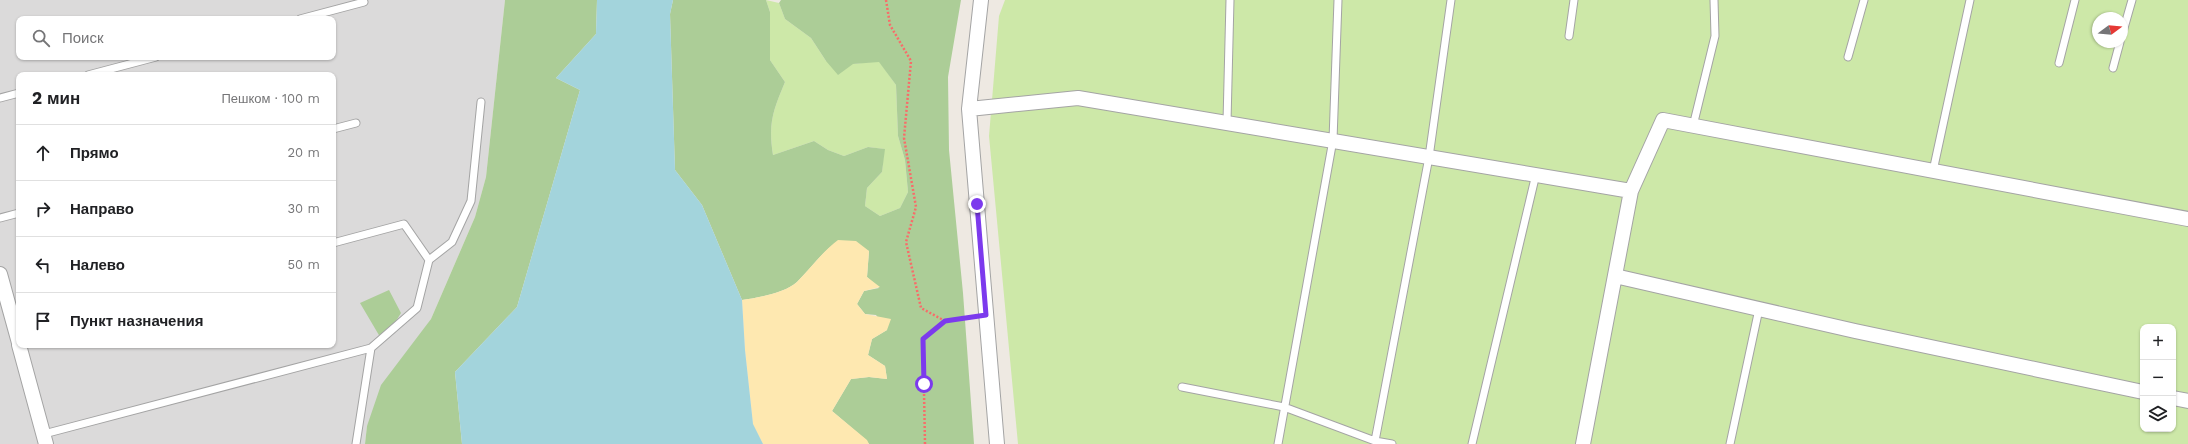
<!DOCTYPE html>
<html lang="ru">
<head>
<meta charset="utf-8">
<style>
	:root { --surface:#fff; --page:#f2f2f2; --text:#202124; --muted:#757577; --line:#e0e0e0 }
	body { margin:0; font-family:"Work Sans",sans-serif; background:var(--page); color:var(--text) }
	.controls { position:absolute; right:12px; bottom:12px; display:grid; overflow:hidden; border-radius:8px; box-shadow:0 1px 3px #0004 }
	.controls button { width:36px; height:36px; display:grid; place-items:center; padding:0; border:0; border-bottom:1px solid var(--line); background:var(--surface); color:var(--text); font:20px sans-serif }
	.compass { position:absolute; left:2092px; top:12px; width:36px; height:36px; border-radius:50%; background:var(--surface); box-shadow:0 1px 3px #0004; rotate:74deg }
	.stop { position:absolute; width:12px; height:12px; margin:-9px; border:3px solid #7c3aed; border-radius:50%; background:#fff }
	.stop.end { background:#7c3aed; border-color:#fff; box-shadow:0 1px 4px #0008 }
	.list { margin:0; padding:0; list-style:none }
	h2 { display:flex; justify-content:space-between; align-items:center; height:52px; margin:0; padding:0 16px; font-size:17px }
	h2 small { font-size:13px; font-weight:400; color:var(--muted) }
	.list li { display:grid; grid-template-columns:26px 1fr auto; gap:12px; align-items:center; box-sizing:border-box; height:56px; padding:0 16px; border-top:1px solid var(--line) }
	.list b { display:block; font-size:15px; white-space:nowrap }
	.list em { font-size:13px; font-style:normal; color:var(--muted) }
	.icon { flex:none; width:22px; height:22px; fill:none; stroke:currentColor; stroke-width:2; stroke-linecap:round; stroke-linejoin:round }
	.map { position:relative; flex:none; width:2188px; height:444px; overflow:hidden }
	.search { position:absolute; background:var(--surface); box-shadow:0 1px 3px #0004; left:16px; top:16px; width:320px; height:44px; display:flex; align-items:center; gap:10px; box-sizing:border-box; padding:0 14px; border-radius:8px; color:var(--muted); font-size:15px }
	.panel { position:absolute; background:var(--surface); box-shadow:0 1px 3px #0004; left:16px; top:72px; width:320px; height:276px; border-radius:8px }
	.map>svg:first-child { display:block }
</style>
</head>
<body>
<div class="map">
<svg width="2188" height="444" viewBox="0 0 2188 444">
	<rect width="100%" height="100%" fill="#eee9e2"/>
	<path fill="#dbdada" fill-rule="evenodd" d="M0,0h505l-19,177 -11,40 -44,102 -16,24 -48,83 -2,18h-365zM19,19h314v38h-314zM19,75h314v270h-314z"/>
	<path fill="#cde8a8" fill-rule="evenodd" d="M766,0l13,3 6,16 26,19 15,23 27,3 26,-3 17,24 2,51 7,24 3,32 -8,16 -20,8 -15,-10 2,-18 15,-16 2,-23 -16,-2 -24,9 -16,-6 -14,-9 -41,14c-5,-32 0,-44 12,-73l-15,-22v-48z
		M1005,0h1183v444h-1170l-29,-308 10,-120zM2098,18h24v24h-24zM2143,327h30v102h-30z"/>
	<path fill="#accd97" d="M505,0h92l-1,34 -40,44 24,12 -63,217 -62,65 7,72h-97l2,-18 14,-41 50,-66 44,-102 11,-40z
		M673,0h93l4,12v48l15,22c-12,29 -17,41 -12,73l41,-14 14,9 16,6 24,-9 17,2 -3,23 -15,16 -2,18 15,10 20,-8 8,-16 -3,-32 -7,-24 -2,-51 -17,-23 -26,2 -15,11 -12,-14 -15,-23 -26,-19 -6,-16 2,-3h180l-13,77 1,73 14,143 11,151h-105l-3,-4 -34,-29 19,-32 18,-2 18,2 -2,-13 -17,-11 4,-16 15,-9 -11,-15 -11,-1 -8,-10 7,-13 15,-3 -12,-11 2,-26 -31,-10c-16,11 -27,27 -41,41 -12,11 -40,16 -55,18l-40,-95 -27,-35 -5,-156z
		M389,290l12,23 -18,29 -23,-39z"/>
	<path fill="#fee8b0" d="M838,240l18,1 13,10 -2,26 13,10 -16,4 -7,13 8,10 26,5 -4,11 -15,9 -4,16 17,11 2,13 -18,-2 -18,2 -19,32 35,29 2,4h-106l-10,-19 -8,-75 -3,-50c15,-2 43,-7 55,-18 14,-14 25,-30 41,-42z"/>
	<path fill="#a3d4dc" d="M597,0h76l-3,14 5,156 27,35 40,95 3,50 8,74 10,20h-301l-7,-72 62,-65 63,-217 -24,-12 40,-44z"/>
	<g fill="none" stroke-linecap="round" stroke-linejoin="round">
		<defs>
			<path id="service" d="M300,19l64,-17
				M2122,35l10,-35
				M1569,36l5,-36
				M1848,57l16,-57
				M2059,63l16,-63
				M2113,68l7,-26
				M88,75l68,-18
				M0,98l19,-5
				M1227,122l3,-122
				M1693,126l22,-90 -1,-36
				M333,129l23,-6
				M1933,171l37,-171
				M0,218l19,-5
				M333,243l71,-19 25,36 23,-18 19,-41 10,-99
				M1182,387l102,20 91,34 17,3
				M44,434l327,-86
				M1375,441l54,-284 22,-157
				M356,444l15,-96 46,-40 12,-48
				M1278,444l55,-304 5,-140
				M1472,444l64,-270
				M1730,444l29,-135"/>
			<path id="minor" d="M981,0l-12,109 28,335
				M969,109l109,-11 553,93
				M0,274l19,69
				M1615,276l240,55 288,61
				M19,345l27,99
				M2173,398l15,3
				M1583,444l48,-253 32,-71 525,99"/>
		</defs>
		<use href="#service" stroke="#a4a4a4" stroke-width="9"/>
		<use href="#minor" stroke="#a4a4a4" stroke-width="16"/>
		<path stroke="#f86c69" stroke-width="2.5" stroke-dasharray="2 2" stroke-linecap="butt" d="M886,0l4,25 21,36 -7,77 12,69 -10,35 15,66 24,13 27,-4
			M925,444l-2,-105 22,-18"/>
		<use href="#service" stroke="#fff" stroke-width="7"/>
		<use href="#minor" stroke="#fff" stroke-width="14"/>
	</g>
	<g fill="none" stroke-linecap="round" stroke-linejoin="round">
		<path stroke="#7c3aed" stroke-width="5" d="M924,384l-1,-45 22,-18 41,-6 -9,-111"/>
	</g>
</svg>
<div class="controls">
<button>+</button>
<button>−</button>
<button><svg class="icon" aria-label="layers" viewBox="0 0 24 24"><path d="M12 4l9 5-9 5-9-5zM3 14l9 5 9-5"/></svg></button>
</div>
<svg class="compass" viewBox="-18 -18 36 36"><path d="M0-13l5 13h-10z" fill="#e53935"/><path d="M0 13l5-13h-10z" fill="#757577"/></svg>
<div class="stop" style="left:924px;top:384px"></div>
<div class="stop end" style="left:977px;top:204px"></div>
<div class="search"><svg class="icon" aria-label="search" viewBox="0 0 24 24"><circle cx="10" cy="10" r="6"/><path d="M15 15l6 6"/></svg>Поиск</div>
<section class="panel">
<h2>2 мин<small>Пешком · 100 m</small></h2>
<ul class="list">
<li><svg class="icon" aria-label="ahead" viewBox="0 0 24 24"><path d="M12 20V5M6 11l6-6 6 6"/></svg><div><b>Прямо</b></div><em>20 m</em></li>
<li><svg class="icon" aria-label="right" viewBox="0 0 24 24"><path d="M7 20v-9h11M14 6l5 5-5 5"/></svg><div><b>Направо</b></div><em>30 m</em></li>
<li><svg class="icon" aria-label="left" viewBox="0 0 24 24"><path d="M17 20v-9H6M10 6l-5 5 5 5"/></svg><div><b>Налево</b></div><em>50 m</em></li>
<li><svg class="icon" aria-label="arrive" viewBox="0 0 24 24"><path d="M6 21V4h12l-3 4 3 4H6"/></svg><div><b>Пункт назначения</b></div></li>
</ul>
</section>
</div>
</body>
</html>
